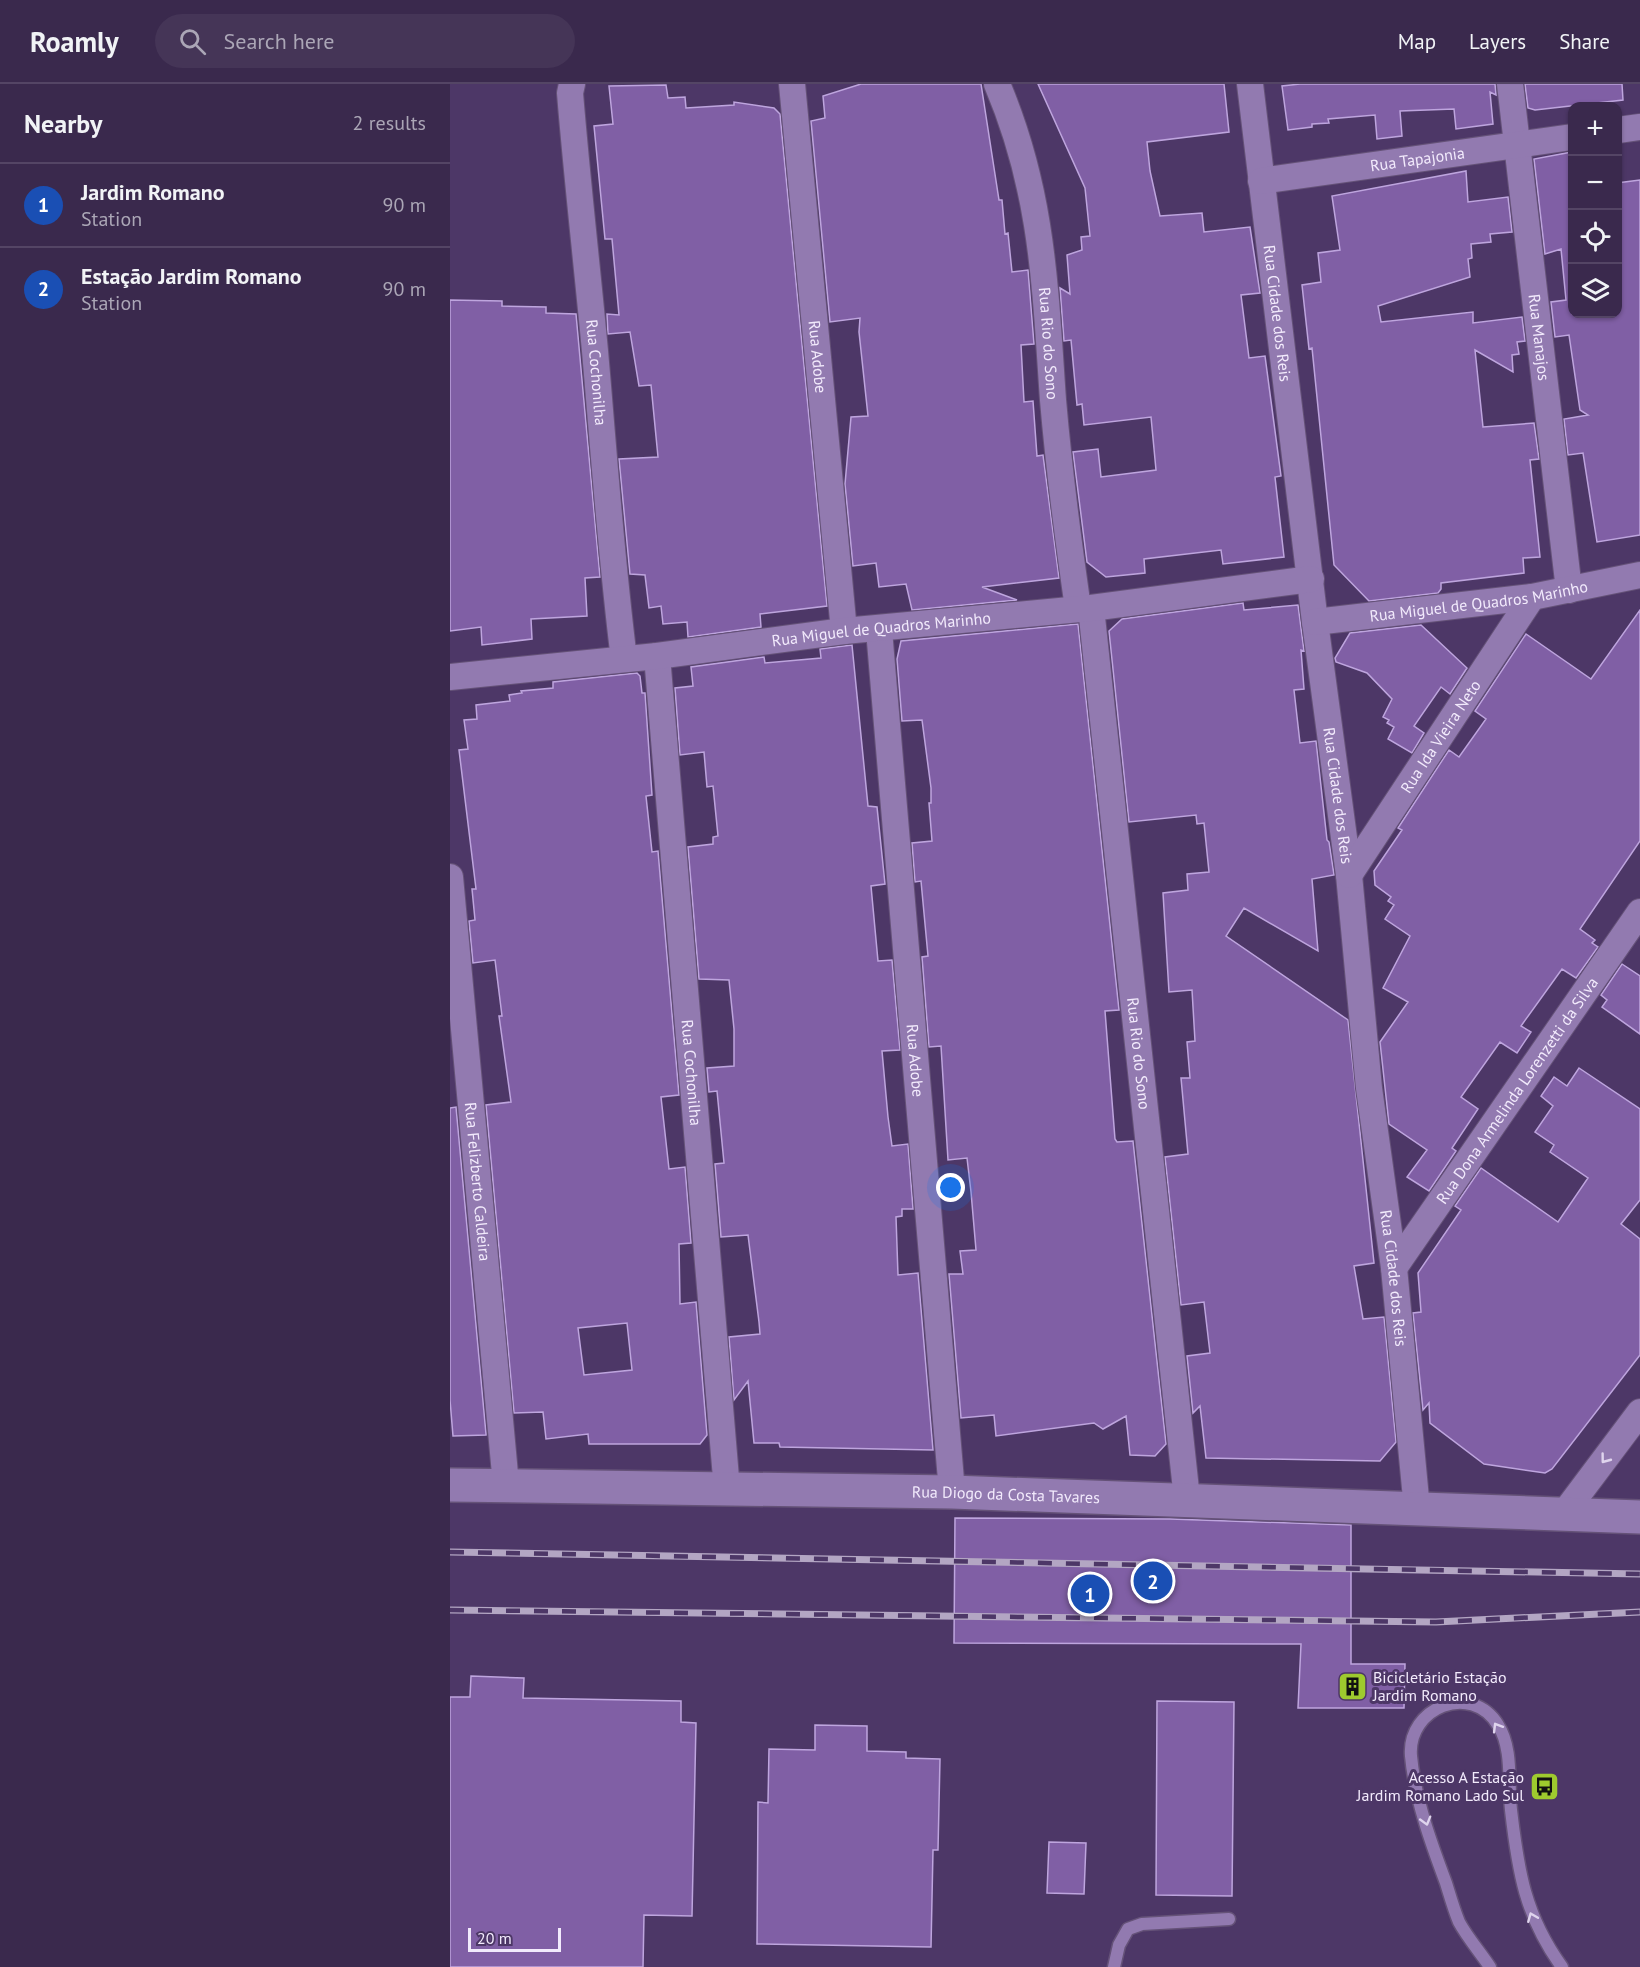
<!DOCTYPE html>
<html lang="en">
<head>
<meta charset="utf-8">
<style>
	:root { --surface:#3a294d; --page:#453557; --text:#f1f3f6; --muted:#aba6b6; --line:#544565; --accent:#d6ab8b }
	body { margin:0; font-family:"PT Sans",sans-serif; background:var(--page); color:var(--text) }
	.controls { position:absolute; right:18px; top:18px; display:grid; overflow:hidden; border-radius:12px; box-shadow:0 2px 4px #0004 }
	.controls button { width:54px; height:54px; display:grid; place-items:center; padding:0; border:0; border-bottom:2px solid var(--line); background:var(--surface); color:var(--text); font:30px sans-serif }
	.scale { position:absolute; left:18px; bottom:15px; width:93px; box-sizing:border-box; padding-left:6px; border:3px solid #f2eafc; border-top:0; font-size:16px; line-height:21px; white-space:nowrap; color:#f2eafc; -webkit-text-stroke:4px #4d3767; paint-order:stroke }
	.you { position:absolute; left:501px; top:1104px; width:21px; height:21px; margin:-15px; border:4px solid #fff; border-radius:50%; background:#1a73e8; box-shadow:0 0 0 9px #1a73e833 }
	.badge { display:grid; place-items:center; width:39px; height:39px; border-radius:50%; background:var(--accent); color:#fff; font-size:20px; font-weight:700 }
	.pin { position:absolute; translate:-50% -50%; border:3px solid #fff; box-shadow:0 2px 6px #0006 }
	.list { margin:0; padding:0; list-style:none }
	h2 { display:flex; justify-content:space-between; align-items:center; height:78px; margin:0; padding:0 24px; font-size:26px }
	h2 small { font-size:20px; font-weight:400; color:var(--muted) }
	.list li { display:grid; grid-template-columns:39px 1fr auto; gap:18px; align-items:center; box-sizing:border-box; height:84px; padding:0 24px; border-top:2px solid var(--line) }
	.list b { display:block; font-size:22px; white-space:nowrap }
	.list p { margin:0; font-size:20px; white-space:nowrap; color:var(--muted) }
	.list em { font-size:20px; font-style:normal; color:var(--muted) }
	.icon { flex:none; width:33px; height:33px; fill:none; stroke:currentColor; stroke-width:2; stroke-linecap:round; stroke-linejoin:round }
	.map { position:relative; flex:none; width:1190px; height:1883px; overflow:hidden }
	header { display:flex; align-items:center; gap:36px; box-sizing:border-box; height:84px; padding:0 30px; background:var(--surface); border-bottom:2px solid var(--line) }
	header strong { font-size:28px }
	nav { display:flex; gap:33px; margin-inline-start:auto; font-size:21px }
	.search { width:420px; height:54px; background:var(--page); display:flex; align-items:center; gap:15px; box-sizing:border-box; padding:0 21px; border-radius:33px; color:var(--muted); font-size:22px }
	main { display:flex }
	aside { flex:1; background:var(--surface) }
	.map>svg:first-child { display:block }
</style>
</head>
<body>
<header>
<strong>Roamly</strong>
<div class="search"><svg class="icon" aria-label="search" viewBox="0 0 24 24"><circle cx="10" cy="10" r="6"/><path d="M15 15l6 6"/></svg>Search here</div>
<nav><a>Map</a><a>Layers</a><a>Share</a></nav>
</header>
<main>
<aside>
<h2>Nearby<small>2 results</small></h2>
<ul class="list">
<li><span class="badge" style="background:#1a4fb4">1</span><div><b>Jardim Romano</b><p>Station</p></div><em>90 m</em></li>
<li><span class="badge" style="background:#1a4fb4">2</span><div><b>Estação Jardim Romano</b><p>Station</p></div><em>90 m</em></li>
</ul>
</aside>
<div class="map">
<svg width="1190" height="1883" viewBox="0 0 1190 1883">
	<rect width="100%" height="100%" fill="#4d3767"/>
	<path fill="#805fa5" stroke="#bea5de" stroke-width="1.5" fill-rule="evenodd" d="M411,0h120l18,116h3l3,34 3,-1 4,39 16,-2 6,74 -13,1 3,57 9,-1 4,55 6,-1 16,123 -77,9 35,13 -105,10 -6,-26 -27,3 -3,-24 -23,3 -8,-82 6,-67 17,-1 -9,-84 1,-14 -30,4 -19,-201 14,-3 -2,-22z
		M588,0h186l5,48 -82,10 3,29 10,45 42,-3 2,19 46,-5 10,66 -19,2 8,63 16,-2 16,120 -6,1 9,80 -61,7 -2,-14 -77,9 1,14 -39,4 -19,-15 -14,-110 25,-3 3,28 55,-7 -5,-53 -67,8 -2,-21 -5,1 -6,-65 -7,1 -4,-53 10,6 -3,-39 15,-5 -1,-13 9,-1 -5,-48z
		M850,0h195l1,11 -6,-3 3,32 -37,5 -2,-20 -54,2 2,25 -25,3 -2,-24 -47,4 1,4 -17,1v3l-24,3 -6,-44z
		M1075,0h97l1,16 -88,10 -7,-2z
		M216,1l2,13 17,-1 1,11 48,-3v-3l40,6 6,6 47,492 -67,8 1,13 -73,10 -1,-15 -24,2 -2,-18 -12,2 -4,-33 -15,-1 -11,-115 39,-2 -7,-72 -12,1 -9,-54 -22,2 -1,-20 12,1 -7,-76h-7l-11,-113 19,-2 -4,-38z
		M1122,68v162h45v-131l23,-3v355l-43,7 -14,-89 -15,2 -4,-36 24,-4 -8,-5 -11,-75 -14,2 -4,-35 15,-2 -5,-51 -16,5 -11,-95z
		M1016,87l2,31 40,-5 4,35 -22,2 1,8 -20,2 1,14 -4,1 2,18 -92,29 3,16 92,-10v11l49,-6 3,24 -8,1 2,12 -7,1 1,17 -38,-22 8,77 51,-4 5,36 -9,1 10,97 -17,1 1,15 -83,10v6l-3,4 -69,8 -35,-36 -22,-217 -3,1 -7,-64 19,-3 -3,-29 22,-3 -8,-54z
		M0,216l52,1v5l44,1v6l30,1 24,263 -15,1 2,38 -56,3 1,20 -50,6 -1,-18 -31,4z
		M793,519l1,7 54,-5 6,46 -3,-1 3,39 -10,1 6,53 16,-2 11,99 2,2 5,33 -22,4 6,72 -74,-43 -18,28 122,84 26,243 -20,3 9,53 21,-2 12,125 -16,19 -174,-3 -6,-52 -7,7 -6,-57 23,-3 -6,-51 -23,3 -16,-148 23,-3 -7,-76h9l-3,-36 8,-1 -3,-51 -23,2 -6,-99 25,-3 -1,-16 22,-2 -5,-49 -7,1 -1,-9 -67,7 -20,-191 13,-12z
		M1190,526v231l-60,88 15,11 -3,3 6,4 -22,31 -14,-9 -41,57 10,6 -14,21 -17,-11 -39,55 17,12 -26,39 4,3 -27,40 -22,-14 20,-27 -38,-26 -9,-82 28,-40 -25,-14 27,-52 -25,-17 9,-14 -6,-4 3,-4 -16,-12 -1,-14 28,-41 -4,-2 51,-78 10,7 27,-38 -11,-8 51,-77 65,45z
		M628,540l41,386 -14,1 10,128 2,3 16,-1 33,303 -11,12 -25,-1 -4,-39 -23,13 -9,-6 -98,13 -2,-21 -33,3 -12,-144h14l-3,-23 16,-1 -5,-58 -4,-34 -19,2 -7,-114 -12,1 -7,-90 6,-1 -7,-75 -6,1 -3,-39 20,-2 -3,-38h2v-15l-9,-68 -20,1 -5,-62 4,-18z
		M971,541l46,43 -17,26 -9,-7 -27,39 10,7 -12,20 -24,-14 6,-12 -7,-4 2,-3 -6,-3 9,-18 -25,-26 -31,-11 -1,-4 15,-25z
		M402,561l16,161 9,1 8,77 -14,2 7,75 14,-1 8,90 -18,1 6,66 4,29 16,-2 5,65h-11v7l-6,1 2,58 20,-2 15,177 -153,-3 -1,-4h-25l-6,-62 -14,19 -5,-63 31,-3 -1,-12 -11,-87 -27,2 -6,-73 9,-1 -7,-72 -8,1 -2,-24 27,-2v-37l-5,-49 -30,-1 -11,-132 25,-3v-7l5,-1 -5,-50 -6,1 -3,-35 -24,3 -5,-67 18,-2 -2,-19 73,-10 1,6 56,-5 -1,-9z
		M187,589l3,3 2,17h3l7,102 -6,1 6,56 6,-1 21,244 -18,2 8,72 16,-2 6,76 -12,1 1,60 16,-2 11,133 -7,9h-111l-1,-10 -42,5 -3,-27 -29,1 -28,-308 25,-3 -12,-86h3l-7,-56 -22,3 -4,-42 6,-1 -3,-31h4l-17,-139 9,-1 -4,-29 13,-1 -1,-14 34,-4 -1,-6 13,-2 -1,-2 32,-3v-6zM177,1239l5,47 -48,5 -6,-47z
		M1172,880l18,12v58l-38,-27 5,-7 -6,-5z
		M1129,984l61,41v91l-19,24 19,15v116l-88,114 -7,4 -61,-9 -54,-41 -1,-20 -6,7 -10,-97 8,-1 -3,-39 43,-63 -6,-4 26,-38 77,54 30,-44 -38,-26 4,-7 -19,-13 18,-26 -12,-10 13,-19 13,9z
		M6,1023l30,327v1l-33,1 -3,-36v-292z
		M505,1434l215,1 181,6v139h54l-1,44h-106l3,-64 -347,-1z
		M21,1592l53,2 -1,20 158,3v21l15,1 -4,193 -48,-1 -1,52h-193v-270h20z
		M707,1617l77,1 -2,194 -76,-1z
		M365,1641l52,1v25l39,1v6l34,1 -2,91h-5l-2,97 -174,-3 1,-142 10,1 1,-54 46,1z
		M599,1758l37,1 -2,51 -37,-1z"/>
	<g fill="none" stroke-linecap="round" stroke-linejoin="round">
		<defs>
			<path id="lane" d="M664,1883l5,-22 9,-16 14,-5 87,-5
				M1040,1883c-10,-15 -23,-30 -31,-45 -5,-12 -9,-26 -13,-39 -15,-40 -31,-84 -35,-127 -4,-48 60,-75 87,-31 15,23 10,58 13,85 7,61 14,106 51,157"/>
			<g id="street">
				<path id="s1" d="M122,0l-2,9c7,86 17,172 25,258 9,103 16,206 29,308"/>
				<path id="s2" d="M342,0l52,547"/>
				<path id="s3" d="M547,0c46,108 48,202 56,316 6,70 15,139 25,208"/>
				<path id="s4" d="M800,0l65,538 34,253 20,213 25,180 23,241"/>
				<path id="s5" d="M1060,0l59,506"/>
				<path d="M1168,46l22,-3"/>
				<path id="s6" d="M811,97l311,-44"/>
				<path id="s7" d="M641,524l96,891"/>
				<path id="s8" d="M865,538l217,-25 108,-22"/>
				<path id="s9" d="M429,546l73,862"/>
				<path id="s10" d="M207,572l70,834"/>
				<path id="s11" d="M0,593l207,-21 187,-25 247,-23 220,-29"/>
				<path id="s12" d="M899,791l183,-278"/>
				<path id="s13" d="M0,793l56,608"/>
				<path id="s14" d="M944,1184l246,-356"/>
				<path d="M1112,1432l78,-104"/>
			</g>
			<g id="secondary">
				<path id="s15" d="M0,1401l502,7 688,25"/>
			</g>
		</defs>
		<use href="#lane" stroke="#655278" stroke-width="15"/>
		<use href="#street" stroke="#655278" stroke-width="28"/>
		<use href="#secondary" stroke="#655278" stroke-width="36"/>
		<use href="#lane" stroke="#927ab0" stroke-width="12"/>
		<use href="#street" stroke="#927ab0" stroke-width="26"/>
		<use href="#secondary" stroke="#927ab0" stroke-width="33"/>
		<defs>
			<path id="rail" d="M0,1468l1190,22
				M0,1526l986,12 204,-10"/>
		</defs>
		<use href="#rail" stroke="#b3a6c3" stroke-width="7"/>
		<use href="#rail" stroke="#4d3767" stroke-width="4.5" stroke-dasharray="14" stroke-linecap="butt"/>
	</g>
	<defs><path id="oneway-chevron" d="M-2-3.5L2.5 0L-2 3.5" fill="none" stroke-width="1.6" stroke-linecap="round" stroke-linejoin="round" transform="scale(1.5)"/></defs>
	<g stroke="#dfd4ed">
		<use href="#oneway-chevron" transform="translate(1155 1375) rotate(127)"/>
		<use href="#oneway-chevron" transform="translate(1047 1643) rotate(-121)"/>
		<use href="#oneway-chevron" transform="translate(976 1737) rotate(74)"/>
		<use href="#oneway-chevron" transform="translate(1082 1833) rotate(-112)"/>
	</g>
	<defs>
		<symbol id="building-square" viewBox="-11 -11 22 22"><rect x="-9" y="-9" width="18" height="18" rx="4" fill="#9eca2e" stroke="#4d3767"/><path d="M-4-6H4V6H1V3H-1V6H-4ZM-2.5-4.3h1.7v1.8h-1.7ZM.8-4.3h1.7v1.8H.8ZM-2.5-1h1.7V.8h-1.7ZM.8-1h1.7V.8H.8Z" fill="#111"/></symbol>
		<symbol id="bus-square" viewBox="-11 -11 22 22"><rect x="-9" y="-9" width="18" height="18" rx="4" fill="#9eca2e" stroke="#4d3767"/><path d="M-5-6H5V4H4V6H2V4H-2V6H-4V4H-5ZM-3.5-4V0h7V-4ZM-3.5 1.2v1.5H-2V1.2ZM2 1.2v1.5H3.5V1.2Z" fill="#111"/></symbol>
	</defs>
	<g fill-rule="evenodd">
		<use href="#building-square" x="886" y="1586" width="33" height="33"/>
		<use href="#bus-square" x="1078" y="1686" width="33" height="33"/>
	</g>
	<g text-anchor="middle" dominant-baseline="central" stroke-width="6" stroke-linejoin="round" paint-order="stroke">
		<g font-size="16" fill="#f2eafc" stroke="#4d3767">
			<text stroke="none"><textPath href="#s6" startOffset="158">Rua Tapajonia</textPath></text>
			<text stroke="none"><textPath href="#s4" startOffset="231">Rua Cidade dos Reis</textPath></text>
			<text stroke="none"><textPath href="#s5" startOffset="255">Rua Manajos</textPath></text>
			<text stroke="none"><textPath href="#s3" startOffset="266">Rua Rio do Sono</textPath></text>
			<text stroke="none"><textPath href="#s2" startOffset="274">Rua Adobe</textPath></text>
			<text stroke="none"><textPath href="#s1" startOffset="290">Rua Cochonilha</textPath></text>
			<text stroke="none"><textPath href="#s8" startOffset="165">Rua Miguel de Quadros Marinho</textPath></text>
			<text stroke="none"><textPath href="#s11" startOffset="434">Rua Miguel de Quadros Marinho</textPath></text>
			<text stroke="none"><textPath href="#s12" startOffset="166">Rua Ida Vieira Neto</textPath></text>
			<text stroke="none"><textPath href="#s4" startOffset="717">Rua Cidade dos Reis</textPath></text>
			<text stroke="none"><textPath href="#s7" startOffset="448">Rua Rio do Sono</textPath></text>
			<text stroke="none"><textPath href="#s9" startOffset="432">Rua Adobe</textPath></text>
			<text stroke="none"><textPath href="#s10" startOffset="418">Rua Cochonilha</textPath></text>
			<text stroke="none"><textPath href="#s14" startOffset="216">Rua Dona Armelinda Lorenzetti da Silva</textPath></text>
			<text stroke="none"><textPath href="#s13" startOffset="306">Rua Felizberto Caldeira</textPath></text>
			<text stroke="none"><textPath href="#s4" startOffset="1203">Rua Cidade dos Reis</textPath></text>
			<text stroke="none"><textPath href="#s15" startOffset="556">Rua Diogo da Costa Tavares</textPath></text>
		</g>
		<g font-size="16" fill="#f2eafc" stroke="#4d3767" text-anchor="start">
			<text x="923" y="1593">Bicicletário Estação<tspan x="923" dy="18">Jardim Romano</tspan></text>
			<text x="1074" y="1693" text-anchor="end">Acesso A Estação<tspan x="1074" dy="18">Jardim Romano Lado Sul</tspan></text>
		</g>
	</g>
</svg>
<div class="controls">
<button>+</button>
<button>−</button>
<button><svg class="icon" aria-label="locate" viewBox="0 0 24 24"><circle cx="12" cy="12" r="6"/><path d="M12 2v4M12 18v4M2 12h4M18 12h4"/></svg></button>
<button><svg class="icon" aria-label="layers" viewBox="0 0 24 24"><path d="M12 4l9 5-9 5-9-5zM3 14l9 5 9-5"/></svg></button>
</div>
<div class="scale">20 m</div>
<div class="you"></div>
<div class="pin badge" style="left:640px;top:1510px;background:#1a4fb4">1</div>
<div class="pin badge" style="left:703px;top:1497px;background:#1a4fb4">2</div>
</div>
</main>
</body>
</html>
